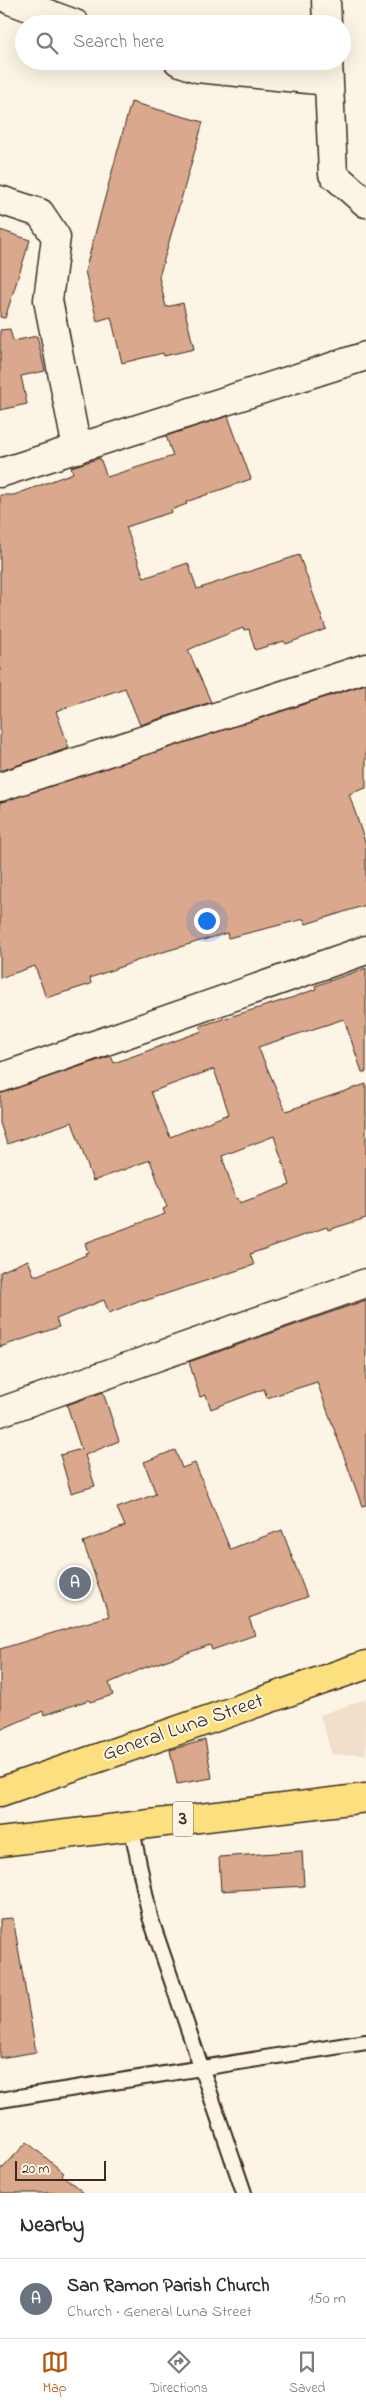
<!DOCTYPE html>
<html lang="en">
<head>
<meta charset="utf-8">
<style>
	:root { --surface:#fff; --page:#f2f2f3; --text:#2b2b33; --muted:#7c7c81; --line:#e1e1e2; --accent:#b45309 }
	body { margin:0; font-family:"Indie Flower",sans-serif; background:var(--page); color:var(--text) }
	.scale { position:absolute; left:15px; bottom:12px; width:91px; box-sizing:border-box; padding-left:5px; border:2px solid #3b2a1e; border-top:0; font-size:14px; line-height:18px; white-space:nowrap; color:#3b2a1e; -webkit-text-stroke:4px #fcf5e5; paint-order:stroke }
	.you { position:absolute; left:206px; top:920px; width:18px; height:18px; margin:-12px; border:4px solid #fff; border-radius:50%; background:#1a73e8; box-shadow:0 0 0 8px #1a73e833 }
	.badge { display:grid; place-items:center; width:32px; height:32px; border-radius:50%; background:var(--accent); color:#fff; font-size:16px; font-weight:700 }
	.pin { position:absolute; translate:-50% -50%; border:2px solid #fff; box-shadow:0 1px 5px #0006 }
	.list { margin:0; padding:0; list-style:none }
	h2 { display:flex; justify-content:space-between; align-items:center; height:65px; margin:0; padding:0 20px; font-size:21px }
	h2 small { font-size:16px; font-weight:400; color:var(--muted) }
	.list li { display:grid; grid-template-columns:32px 1fr auto; gap:15px; align-items:center; box-sizing:border-box; height:80px; padding:0 20px; border-top:1px solid var(--line) }
	.list b { display:block; font-size:19px; white-space:nowrap }
	.list p { margin:0; font-size:16px; white-space:nowrap; color:var(--muted) }
	.list em { font-size:16px; font-style:normal; color:var(--muted) }
	.icon { flex:none; width:28px; height:28px; fill:none; stroke:currentColor; stroke-width:2; stroke-linecap:round; stroke-linejoin:round }
	.map { position:relative; flex:none; width:366px; height:2193px; overflow:hidden }
	.search { position:absolute; background:var(--surface); box-shadow:0 5px 20px #0002; left:15px; right:15px; top:15px; height:55px; display:flex; align-items:center; gap:12px; box-sizing:border-box; padding:0 18px; border-radius:28px; color:var(--muted); font-size:19px }
	.sheet { height:145px; background:var(--surface) }
	nav { display:flex; justify-content:space-around; align-items:center; box-sizing:border-box; height:70px; border-top:1px solid var(--line); background:var(--surface); font-size:14px; color:var(--muted) }
	nav a { display:grid; justify-items:center; gap:2px }
	nav .on { color:var(--accent) }
	.map>svg:first-child { display:block }
</style>
</head>
<body>
<div class="map">
<svg width="366" height="2193" viewBox="0 0 366 2193">
	<rect width="100%" height="100%" fill="#fcf5e5"/>
	<filter id="ink" filterUnits="userSpaceOnUse"><feTurbulence type="fractalNoise" baseFrequency=".02" numOctaves="2"/><feDisplacementMap in="SourceGraphic" scale="10" xChannelSelector="R" yChannelSelector="G"/><feConvolveMatrix kernelMatrix="1 2 1 2 8 2 1 2 1" color-interpolation-filters="sRGB"/></filter>
	<g filter="url(#ink)">
		<path fill="#f2decb" d="M366,1699v55l-34,1 -12,-40z"/>
		<path fill="#daa88d" stroke="#3b2a1e" fill-rule="evenodd" d="M131,102l72,20 -44,155 7,30 17,-4 11,46 -30,7 -1,-3 -41,10 -11,-46 -14,4 -12,-50z
			M0,230l30,10 -25,78 -5,-1z
			M10,329l3,12 24,-5 8,35 -24,5 6,28 -27,6v-80z
			M228,416l23,63 -65,23 1,2 -16,6 1,2 -46,15 18,51 44,-15 9,26 102,-34 27,74 -40,15 -2,-3 -29,9 -6,-21 -5,1 -1,-2 -46,18 -9,4 23,52 -71,23 -15,-37 -69,23 13,37 -69,23v-276h14l59,-22 -2,-6 29,-9 7,19 66,-21 -7,-20z
			M366,684v104l-17,6 17,51v60l-60,19 -2,-5 -76,19 -1,-5 -74,22 -63,23 1,6 -45,14 -11,-32 -35,12v-176z
			M366,968v104h-4l-18,-53 -86,28 28,64 80,-27v134l-38,12 -1,-3 -77,27 4,11 -110,36 -1,-2 -34,14 -5,-13 -48,19 3,8 -59,20v-75l28,-12 6,15h4l48,-20 -1,-2 3,-1 -3,-9 80,-29 -2,-5 4,-2 -17,-47 -57,21 -21,-59 -65,22 -7,-21v-30l111,-37 3,7 88,-32 -2,-5 91,-28 25,-9 -1,-3zM214,1069l15,45 -59,23 -19,-45zM274,1136l16,49 -50,18 -2,-5 -2,1 -14,-43z
			M366,1300v205l-4,1 -45,-124 -50,16 -3,-9 -53,20 -5,-14 -6,2 -11,-35z
			M103,1392l16,49 -34,14 10,31 -24,7 -11,-38 21,-6 -14,-44z
			M175,1450l7,18 13,-5 35,86 52,-19 25,67 -58,21 6,17 -43,15 -2,-5 -66,23 -35,15 4,12 -23,7 -1,-2 -45,15 -1,-4 -43,19v-81l109,-33 -26,-74 42,-16 -8,-18 39,-14 -12,-32z
			M205,1740l7,38 -35,6 -7,-34z
			M302,1851l2,35 -83,5 -2,-34z
			M13,1918l23,134 -36,6v-139z
			M27,2142l37,31 -2,2 22,18h-84v-25h3z"/>
		<g fill="none" stroke-linecap="round" stroke-linejoin="round">
			<defs>
				<path id="lane" d="M131,1825l19,92 94,276
					M0,2100l366,-58"/>
				<path id="street" d="M10,0l65,24
					M326,0l1,24
					M178,61l19,7 131,13
					M328,61l5,113 33,29
					M0,200l40,13 16,24 -8,63 29,149
					M0,473l366,-117
					M0,787l366,-119
					M0,1078l366,-128
					M0,1412l366,-129"/>
				<path id="primary" d="M0,1792l366,-127"/>
				<path id="highway" d="M0,1842l366,-44"/>
			</defs>
			<use href="#lane" stroke="#3b2a1e" stroke-width="18"/>
			<use href="#street" stroke="#3b2a1e" stroke-width="31"/>
			<use href="#primary" stroke="#3b2a1e" stroke-width="31"/>
			<use href="#highway" stroke="#3b2a1e" stroke-width="31"/>
			<use href="#lane" stroke="#fcf5e5" stroke-width="14"/>
			<use href="#street" stroke="#fcf5e5" stroke-width="28"/>
			<use href="#primary" stroke="#fce080" stroke-width="28"/>
			<use href="#highway" stroke="#fce080" stroke-width="28"/>
		</g>
	</g>
	<g text-anchor="middle" dominant-baseline="central" stroke-width="4" stroke-linejoin="round" paint-order="stroke">
		<rect fill="#fcf5e5" stroke="#75675a" stroke-width="1" x="173" y="1801.5" width="20" height="35" rx="4"/>
		<g font-size="20" font-weight="bold" fill="#3b2a1e">
			<text x="183" y="1819">3</text>
		</g>
		<g font-size="21" fill="#3b2a1e" stroke="#fcf5e5">
			<text transform="translate(183 1728) rotate(-19)">General Luna Street</text>
		</g>
	</g>
</svg>
<div class="scale">20 m</div>
<div class="you"></div>
<div class="pin badge" style="left:75px;top:1583px;background:#6b7280">A</div>
<div class="search"><svg class="icon" aria-label="search" viewBox="0 0 24 24"><circle cx="10" cy="10" r="6"/><path d="M15 15l6 6"/></svg>Search here</div>
</div>
<section class="sheet">
<h2>Nearby<small></small></h2>
<ul class="list">
<li><span class="badge" style="background:#6b7280">A</span><div><b>San Ramon Parish Church</b><p>Church · General Luna Street</p></div><em>150 m</em></li>
</ul>
</section>
<nav>
<a class="on"><svg class="icon" aria-label="map" viewBox="0 0 24 24"><path d="M3 6l6-2 6 2 6-2v14l-6 2-6-2-6 2zM9 4v14M15 6v14"/></svg>Map</a>
<a><svg class="icon" aria-label="directions" viewBox="0 0 24 24"><path d="M12 3l9 9-9 9-9-9zM9 14v-3h6M13 9l2 2-2 2"/></svg>Directions</a>
<a><svg class="icon" aria-label="saved" viewBox="0 0 24 24"><path d="M7 4h10v16l-5-4-5 4z"/></svg>Saved</a>
</nav>
</body>
</html>
